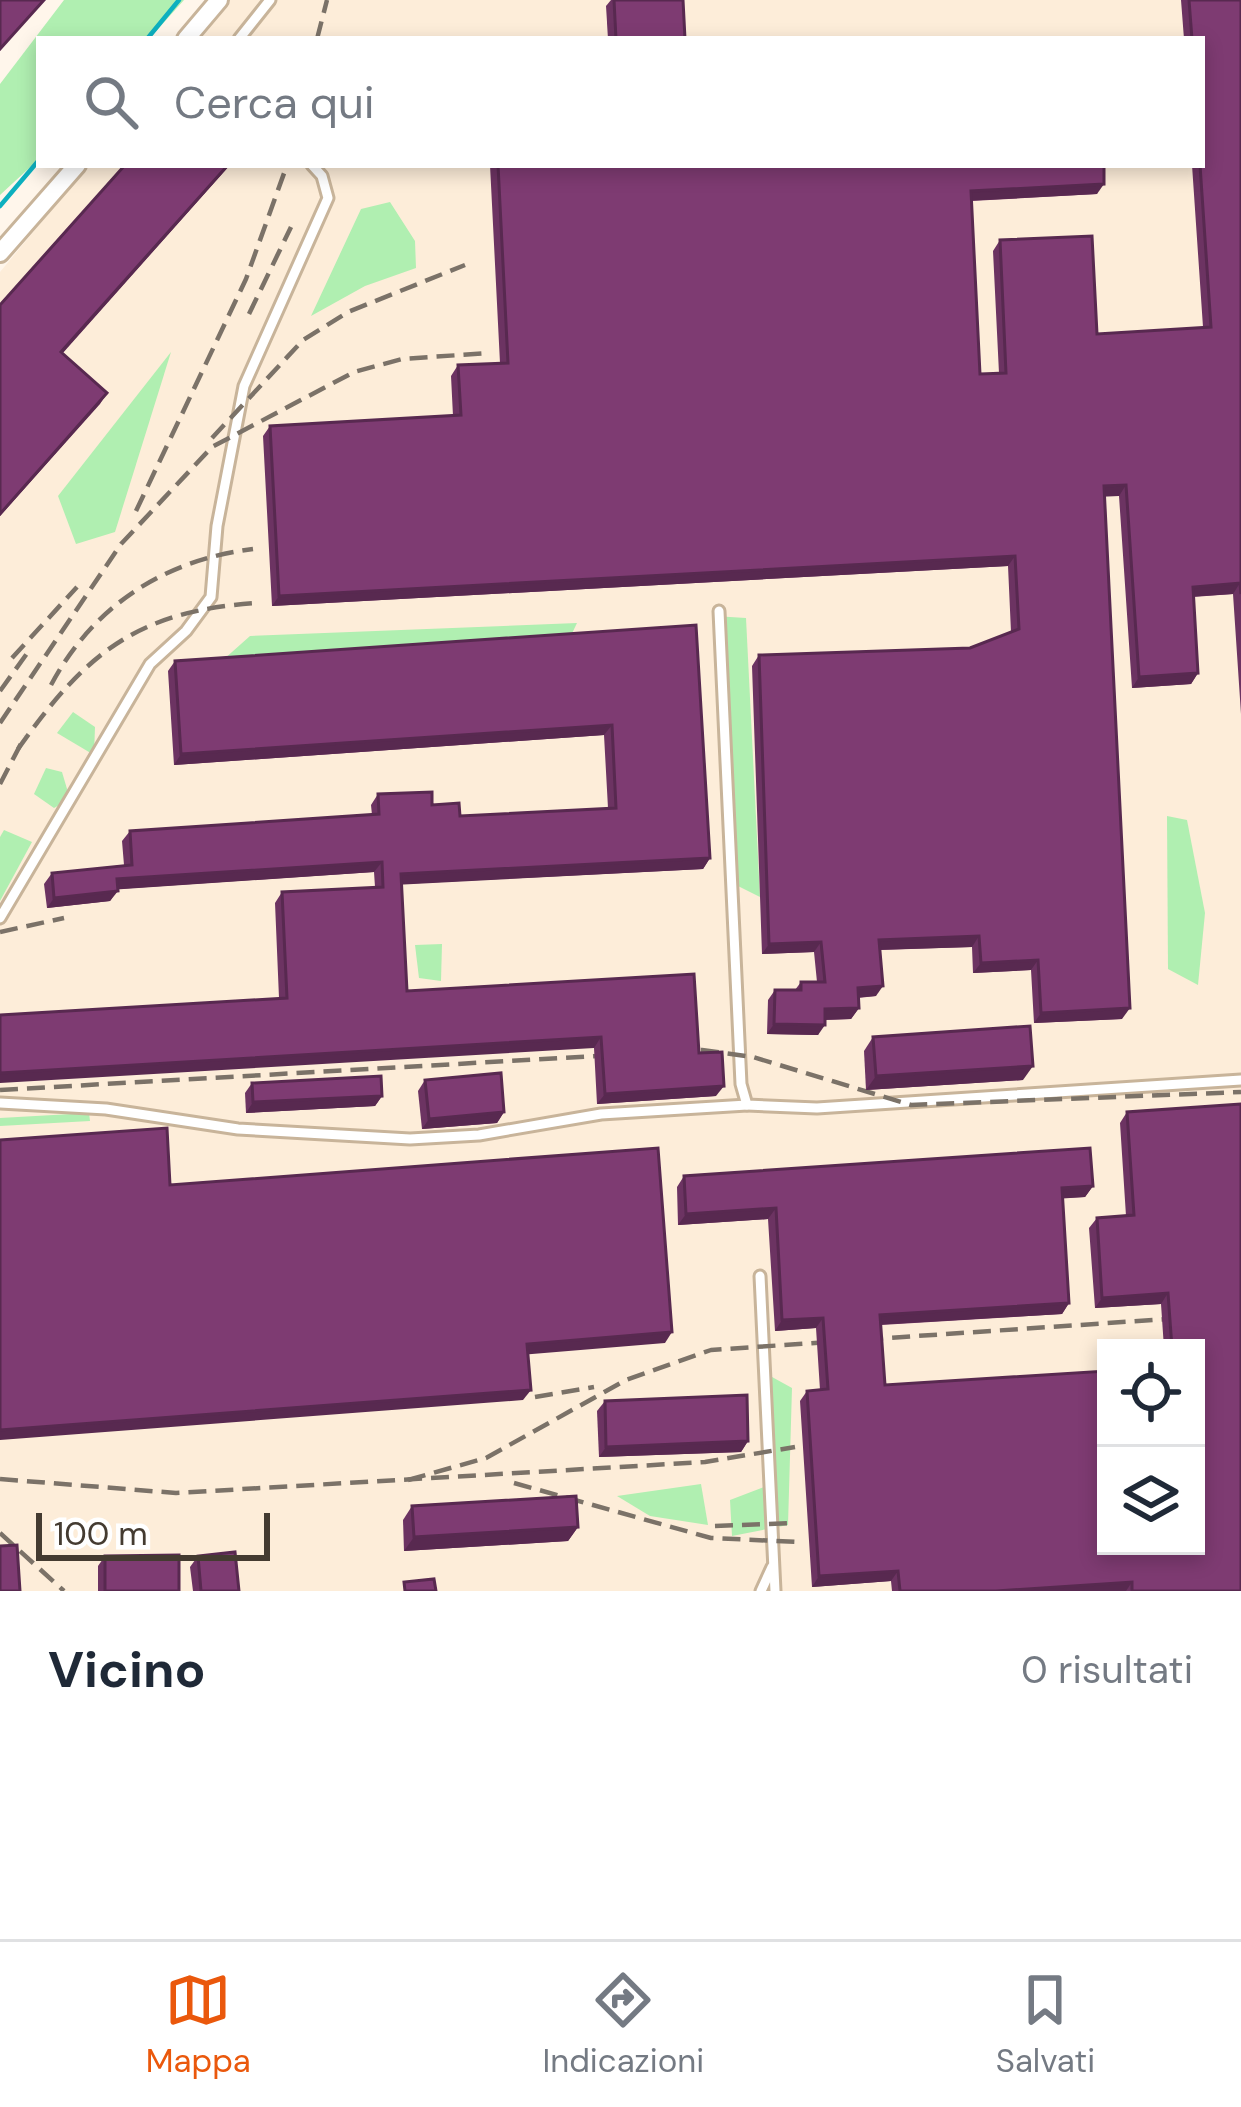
<!DOCTYPE html>
<html lang="it">
<style>
:root{--surface:#fff;--page:#f6f6f7;--text:#1f2937;--muted:#747a83;--line:#e0e1e3;--accent:#ea580c}
body{margin:0;font-family:"DM Sans",sans-serif;background:var(--page);color:var(--text)}
.controls{position:absolute;right:36px;bottom:36px;display:grid;overflow:hidden;border-radius:0px;box-shadow:0 6px 18px #0003}
.controls button{width:108px;height:108px;display:grid;place-items:center;padding:0;border:0;border-bottom:3px solid var(--line);background:var(--surface);color:var(--text);font:60px sans-serif}
.scale{position:absolute;left:36px;bottom:30px;width:234px;box-sizing:border-box;padding-left:12px;border:6px solid #443b31;border-top:0;font-size:33px;line-height:42px;white-space:nowrap;color:#443b31;-webkit-text-stroke:9px #fff;paint-order:stroke}
.list{margin:0;padding:0;list-style:none}
h2{display:flex;justify-content:space-between;align-items:center;height:156px;margin:0;padding:0 48px;font-size:51px}
h2 small{font-size:39px;font-weight:400;color:var(--muted)}
.icon{flex:none;width:66px;height:66px;fill:none;stroke:currentColor;stroke-width:2;stroke-linecap:round;stroke-linejoin:round}
.map{position:relative;flex:none;width:1241px;height:1591px;overflow:hidden}
.search{position:absolute;background:var(--surface);box-shadow:0 6px 18px #0003;left:36px;right:36px;top:36px;height:132px;display:flex;align-items:center;gap:30px;box-sizing:border-box;padding:0 42px;border-radius:0px;color:var(--muted);font-size:45px}
.sheet{height:348px;background:var(--surface)}
nav{display:flex;justify-content:space-around;align-items:center;box-sizing:border-box;height:168px;border-top:3px solid var(--line);background:var(--surface);font-size:33px;color:var(--muted)}
nav a{display:grid;justify-items:center;gap:6px}
nav .on{color:var(--accent)}
.map>svg:first-child{display:block}
</style>
<div class="map">
<svg width="1241" height="1591" viewBox="0 0 1241 1591">
<rect width="100%" height="100%" fill="#fff6eb"/>
<path fill="#fdedd9" fill-rule="evenodd" d="M 230,0 L 1241,0 L 1241,1591 L 0,1591 L 0,272 L 89,165 L 1202,165 L 1202,39 L 196,39 ZM 1106,1348 L 1196,1348 L 1196,1546 L 1106,1546 Z"/>
<g fill="#b0efb1">
<path d="M 64,0 L 184,0 L 149,39 L 39,39 L 39,159 L 0,195 L 0,84 Z"/>
<path d="M 390,202 L 415,241 L 416,268 L 365,286 L 311,316 L 361,209 Z"/>
<path d="M 171,352 L 115,532 L 76,544 L 58,496 Z"/>
<path d="M 714,616 L 746,618 L 760,897 L 734,884 Z"/>
<path d="M 577,623 L 567,644 L 214,668 L 250,636 Z"/>
<path d="M 73,712 L 95,727 L 94,755 L 57,733 Z"/>
<path d="M 46,768 L 62,772 L 70,799 L 54,808 L 34,794 Z"/>
<path d="M 1167,816 L 1187,820 L 1205,913 L 1198,985 L 1168,969 Z"/>
<path d="M 4,830 L 32,842 L 0,901 L 0,837 Z"/>
<path d="M 442,944 L 441,981 L 419,978 L 415,945 Z"/>
<path d="M 89,1113 L 90,1121 L 0,1126 L 0,1118 Z"/>
<path d="M 763,1372 L 792,1388 L 788,1525 L 732,1536 L 730,1500 L 764,1487 Z"/>
<path d="M 701,1484 L 708,1525 L 650,1516 L 617,1496 Z"/>
</g>
<g fill="none" stroke-linecap="round" stroke-linejoin="round">
<g stroke="#0db0bf" stroke-width="4.5">
<path d="M 147,39 L 179,0"/>
<path d="M 0,206 L 39,160"/>
</g>
<g stroke="#c8b49a" stroke-width="15">
<g id="service">
<path d="M 239,39 L 270,0"/>
<path d="M 719,611 L 741,1084 L 747,1105 L 817,1108 L 1241,1080"/>
<path d="M 0,918 L 150,664 L 186,631 L 211,597 L 217,526 L 244,386 L 328,198 L 322,176 L 312,165"/>
<path d="M 0,1103 L 106,1109 L 238,1129 L 410,1139 L 479,1135 L 601,1114 L 747,1105"/>
<path d="M 760,1276 L 775,1591"/>
<path d="M 761,1591 L 772,1567"/>
</g>
</g>
<g stroke="#c8b49a" stroke-width="22">
<g id="minor">
<path d="M 186,39 L 219,0"/>
<path d="M 0,253 L 77,165"/>
</g>
</g>
<use href="#service" stroke="#fff" stroke-width="9"/>
<use href="#minor" stroke="#fff" stroke-width="16"/>
<g stroke="#7b7268" stroke-width="4.5" stroke-dasharray="18 9" stroke-linecap="butt">
<path d="M 317,39 L 327,0"/>
<path d="M 249,314 L 291,227"/>
<path d="M 212,438 L 303,340 L 348,312 L 465,265"/>
<path d="M 136,511 L 246,279 L 287,165"/>
<path d="M 12,658 L 77,587"/>
<path d="M 51,685 C 93,606 164,560 253,549"/>
<path d="M 0,691 L 28,652"/>
<path d="M 0,723 L 121,544 L 212,447 L 354,372 L 402,359 L 489,353"/>
<path d="M 18,749 C 85,654 136,611 256,603"/>
<path d="M 0,784 L 25,736"/>
<path d="M 0,932 L 64,918"/>
<path d="M 0,1090 L 702,1050 L 753,1057 L 911,1105 L 1241,1092"/>
<path d="M 535,1397 L 594,1387"/>
<path d="M 0,1479 L 176,1493 L 705,1462 L 795,1447"/>
<path d="M 408,1480 L 486,1458 L 626,1380 L 711,1350 L 1241,1314"/>
<path d="M 514,1483 L 711,1538 L 798,1542"/>
<path d="M 715,1526 L 793,1523"/>
<path d="M 0,1533 L 64,1591"/>
</g>
</g>
<g fill="#6c3362">
<path d="M 611,0 L 683,0 L 685,39 L 608,39 L 606,6 Z"/>
<path d="M 1181,0 L 1241,0 L 1241,714 L 1233,594 L 1193,597 L 1198,673 L 1191,684 L 1132,688 L 1119,496 L 1105,496 L 1122,1019 L 1034,1023 L 1031,970 L 973,973 L 972,947 L 880,950 L 876,996 L 858,998 L 859,1008 L 851,1019 L 825,1020 L 818,1035 L 767,1034 L 768,1000 L 775,990 L 795,990 L 801,982 L 817,982 L 814,952 L 762,954 L 752,666 L 759,655 L 970,648 L 1011,632 L 1008,566 L 272,606 L 263,436 L 270,426 L 453,416 L 451,376 L 458,365 L 500,363 L 490,165 L 1104,165 L 1097,194 L 971,201 L 980,374 L 999,373 L 993,251 L 1000,240 L 1097,334 L 1203,327 L 1192,165 L 1202,165 L 1202,39 L 1184,39 Z"/>
<path d="M 696,625 L 710,858 L 703,869 L 402,884 L 407,991 L 699,1053 L 716,1096 L 597,1104 L 594,1048 L 279,998 L 275,903 L 282,892 L 375,887 L 374,872 L 118,889 L 110,901 L 47,908 L 44,884 L 52,873 L 124,865 L 122,841 L 130,831 L 372,815 L 371,805 L 378,794 L 432,805 L 460,816 L 608,808 L 604,735 L 174,765 L 168,671 L 175,661 Z"/>
<path d="M 873,1037 L 1023,1080 L 866,1090 L 864,1051 Z"/>
<path d="M 425,1080 L 504,1112 L 497,1123 L 422,1129 L 418,1091 Z"/>
<path d="M 252,1083 L 382,1096 L 375,1106 L 246,1113 L 245,1093 Z"/>
<path d="M 1241,1104 L 1241,1591 L 892,1591 L 891,1581 L 812,1587 L 800,1401 L 807,1391 L 820,1390 L 816,1328 L 775,1331 L 768,1219 L 678,1225 L 677,1187 L 684,1176 L 1090,1148 L 1093,1186 L 1085,1197 L 1063,1198 L 1069,1303 L 1062,1314 L 881,1325 L 885,1385 L 1106,1371 L 1106,1546 L 1196,1546 L 1196,1348 L 1164,1348 L 1161,1304 L 1095,1308 L 1089,1228 L 1097,1218 L 1126,1216 L 1120,1123 L 1127,1112 Z"/>
<path d="M 605,1401 L 748,1441 L 741,1452 L 599,1457 L 597,1411 Z"/>
<path d="M 412,1506 L 578,1527 L 568,1541 L 404,1551 L 403,1520 Z"/>
<path d="M 105,1556 L 179,1591 L 98,1591 L 98,1566 Z"/>
<path d="M 198,1556 L 239,1591 L 193,1591 L 190,1567 Z"/>
</g>
<g fill="#582950">
<path d="M 228,165 L 230,165 L 54,363 L 61,352 Z"/>
<path d="M 1104,184 L 1097,194 L 963,201 L 971,191 Z"/>
<path d="M 107,393 L 100,404 L 0,516 L 0,514 Z"/>
<path d="M 1126,485 L 1119,496 L 1097,497 L 1104,486 Z"/>
<path d="M 1015,556 L 1008,566 L 272,606 L 279,596 Z"/>
<path d="M 1240,583 L 1233,594 L 1186,597 L 1193,587 Z"/>
<path d="M 1198,673 L 1191,684 L 1132,688 L 1139,677 Z"/>
<path d="M 612,725 L 604,735 L 174,765 L 181,754 Z"/>
<path d="M 710,858 L 703,869 L 394,885 L 401,874 Z"/>
<path d="M 382,862 L 374,872 L 109,890 L 117,879 Z"/>
<path d="M 118,891 L 110,901 L 47,908 L 54,898 Z"/>
<path d="M 979,936 L 972,947 L 872,950 L 879,940 Z"/>
<path d="M 821,942 L 814,952 L 762,954 L 769,944 Z"/>
<path d="M 1038,960 L 1031,970 L 973,973 L 981,963 Z"/>
<path d="M 883,986 L 876,996 L 851,998 L 858,988 Z"/>
<path d="M 859,1008 L 851,1019 L 818,1020 L 825,1009 Z"/>
<path d="M 1130,1008 L 1122,1019 L 1034,1023 L 1041,1013 Z"/>
<path d="M 774,1024 L 825,1025 L 818,1035 L 767,1034 Z"/>
<path d="M 601,1037 L 594,1048 L 0,1083 L 0,1073 Z"/>
<path d="M 1033,1066 L 1023,1080 L 866,1090 L 876,1076 Z"/>
<path d="M 724,1086 L 716,1096 L 597,1104 L 605,1094 Z"/>
<path d="M 382,1096 L 375,1106 L 246,1113 L 253,1102 Z"/>
<path d="M 504,1112 L 497,1123 L 422,1129 L 429,1119 Z"/>
<path d="M 1093,1186 L 1085,1197 L 1055,1199 L 1062,1188 Z"/>
<path d="M 776,1208 L 768,1219 L 678,1225 L 686,1214 Z"/>
<path d="M 1168,1293 L 1161,1304 L 1095,1308 L 1102,1298 Z"/>
<path d="M 1069,1303 L 1062,1314 L 873,1325 L 880,1315 Z"/>
<path d="M 823,1318 L 816,1328 L 775,1331 L 782,1320 Z"/>
<path d="M 672,1332 L 665,1343 L 520,1355 L 527,1344 Z"/>
<path d="M 531,1390 L 523,1400 L 0,1440 L 0,1430 Z"/>
<path d="M 748,1441 L 741,1452 L 599,1457 L 606,1447 Z"/>
<path d="M 578,1527 L 568,1541 L 404,1551 L 414,1537 Z"/>
<path d="M 898,1571 L 891,1581 L 812,1587 L 819,1576 Z"/>
<path d="M 1132,1582 L 1126,1591 L 996,1591 Z"/>
</g>
<g fill="#7e3b72" stroke="#582950" stroke-width="3">
<path d="M 0,0 L 44,0 L 0,49 Z"/>
<path d="M 614,0 L 683,0 L 685,39 L 616,39 Z"/>
<path d="M 1189,0 L 1241,0 L 1241,594 L 1240,583 L 1193,587 L 1198,673 L 1139,677 L 1126,485 L 1104,486 L 1130,1008 L 1041,1013 L 1038,960 L 981,963 L 979,936 L 879,940 L 883,986 L 858,988 L 859,1008 L 825,1009 L 825,1025 L 774,1024 L 775,990 L 801,990 L 801,982 L 825,982 L 821,942 L 769,944 L 759,655 L 970,648 L 1019,629 L 1015,556 L 279,596 L 270,426 L 461,415 L 458,365 L 508,363 L 498,165 L 1104,165 L 1104,184 L 971,191 L 980,374 L 1006,373 L 1000,240 L 1092,236 L 1097,334 L 1211,327 L 1200,165 L 1202,165 L 1202,39 L 1192,39 Z"/>
<path d="M 125,165 L 228,165 L 61,352 L 107,393 L 0,514 L 0,305 Z"/>
<path d="M 696,625 L 710,858 L 401,874 L 407,991 L 694,974 L 699,1053 L 722,1052 L 724,1086 L 605,1094 L 601,1037 L 0,1073 L 0,1015 L 287,998 L 282,892 L 383,887 L 382,862 L 117,879 L 118,891 L 54,898 L 52,873 L 132,865 L 130,831 L 379,814 L 378,794 L 432,792 L 432,805 L 459,803 L 460,816 L 616,808 L 612,725 L 181,754 L 175,661 Z"/>
<path d="M 1030,1026 L 1033,1066 L 876,1076 L 873,1037 Z"/>
<path d="M 501,1073 L 504,1112 L 429,1119 L 425,1080 Z"/>
<path d="M 381,1076 L 382,1096 L 253,1102 L 252,1083 Z"/>
<path d="M 1241,1104 L 1241,1591 L 1132,1591 L 1132,1582 L 996,1591 L 900,1591 L 898,1571 L 819,1576 L 807,1391 L 828,1389 L 823,1318 L 782,1320 L 776,1208 L 686,1214 L 684,1176 L 1090,1148 L 1093,1186 L 1062,1188 L 1069,1303 L 880,1315 L 885,1385 L 1106,1371 L 1106,1546 L 1196,1546 L 1196,1348 L 1172,1348 L 1168,1293 L 1102,1298 L 1097,1218 L 1134,1215 L 1127,1112 Z"/>
<path d="M 167,1128 L 170,1185 L 658,1148 L 672,1332 L 527,1344 L 531,1390 L 0,1430 L 0,1140 Z"/>
<path d="M 747,1395 L 748,1441 L 606,1447 L 605,1401 Z"/>
<path d="M 576,1496 L 578,1527 L 414,1537 L 412,1506 Z"/>
<path d="M 17,1545 L 20,1591 L 0,1591 L 0,1546 Z"/>
<path d="M 235,1552 L 239,1591 L 201,1591 L 198,1556 Z"/>
<path d="M 179,1555 L 179,1591 L 105,1591 L 105,1556 Z"/>
<path d="M 434,1579 L 436,1591 L 405,1591 L 404,1582 Z"/>
</g>
</svg>
<div class="controls">
<button><svg class="icon" aria-label="locate" viewBox="0 0 24 24"><circle cx="12" cy="12" r="6"/><path d="M12 2v4M12 18v4M2 12h4M18 12h4"/></svg></button>
<button><svg class="icon" aria-label="layers" viewBox="0 0 24 24"><path d="M12 4l9 5-9 5-9-5zM3 14l9 5 9-5"/></svg></button>
</div>
<div class="scale">100 m</div>
<div class="search"><svg class="icon" aria-label="search" viewBox="0 0 24 24"><circle cx="10" cy="10" r="6"/><path d="M15 15l6 6"/></svg>Cerca qui</div>
</div>
<section class="sheet">
<h2>Vicino<small>0 risultati</small></h2>
<ul class="list">
</ul>
</section>
<nav>
<a class="on"><svg class="icon" aria-label="map" viewBox="0 0 24 24"><path d="M3 6l6-2 6 2 6-2v14l-6 2-6-2-6 2zM9 4v14M15 6v14"/></svg>Mappa</a>
<a><svg class="icon" aria-label="directions" viewBox="0 0 24 24"><path d="M12 3l9 9-9 9-9-9zM9 14v-3h6M13 9l2 2-2 2"/></svg>Indicazioni</a>
<a><svg class="icon" aria-label="saved" viewBox="0 0 24 24"><path d="M7 4h10v16l-5-4-5 4z"/></svg>Salvati</a>
</nav>
